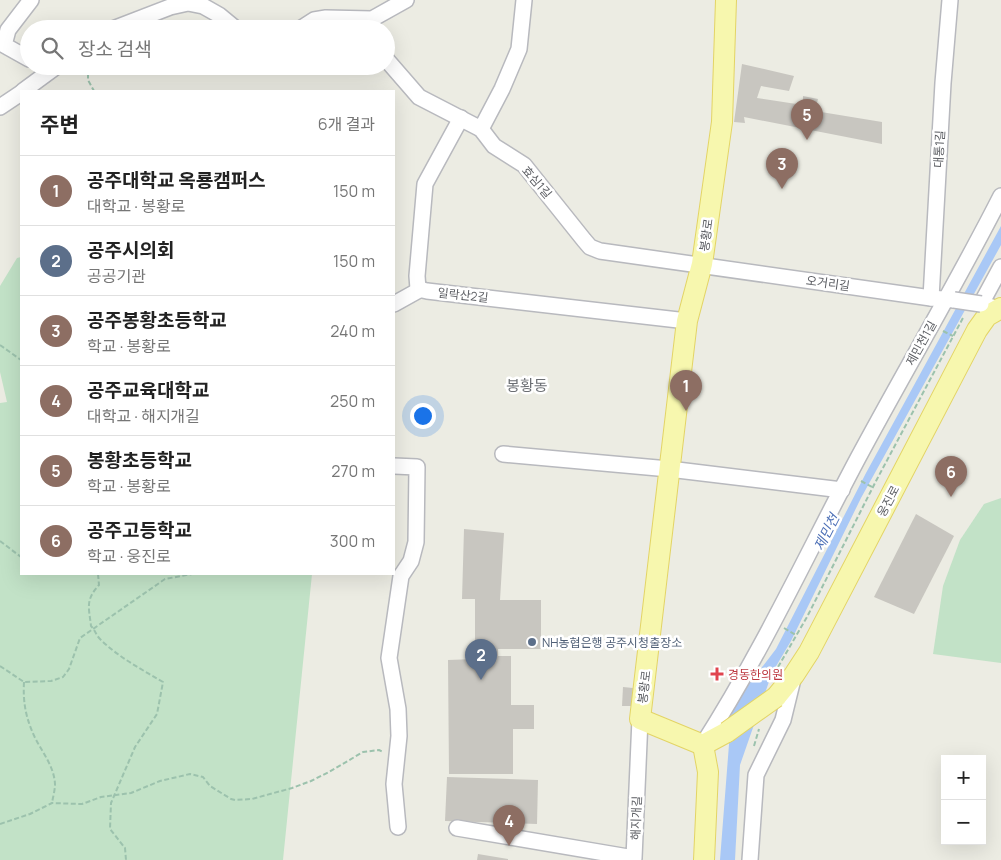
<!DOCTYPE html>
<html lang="ko">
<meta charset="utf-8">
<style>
:root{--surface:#fff;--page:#f6f6f6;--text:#222;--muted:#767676;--line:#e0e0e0;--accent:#ea580c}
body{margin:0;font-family:Manrope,"Noto Sans KR",sans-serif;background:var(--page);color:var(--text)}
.controls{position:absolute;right:15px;bottom:15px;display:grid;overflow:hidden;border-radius:0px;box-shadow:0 5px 20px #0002}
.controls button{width:45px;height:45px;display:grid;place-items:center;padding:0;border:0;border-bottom:1px solid var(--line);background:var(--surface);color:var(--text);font:25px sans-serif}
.you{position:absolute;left:422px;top:415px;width:18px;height:18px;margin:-12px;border:4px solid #fff;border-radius:50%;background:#1a73e8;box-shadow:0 0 0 8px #1a73e833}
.badge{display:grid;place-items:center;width:32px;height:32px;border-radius:50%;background:var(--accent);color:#fff;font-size:16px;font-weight:700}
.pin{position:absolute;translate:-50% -41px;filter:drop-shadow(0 1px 2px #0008)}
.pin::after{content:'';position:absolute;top:26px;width:18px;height:15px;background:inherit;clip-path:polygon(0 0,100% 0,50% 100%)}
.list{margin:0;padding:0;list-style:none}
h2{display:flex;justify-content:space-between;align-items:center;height:65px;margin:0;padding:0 20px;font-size:21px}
h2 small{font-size:16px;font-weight:400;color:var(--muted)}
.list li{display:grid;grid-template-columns:32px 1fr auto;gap:15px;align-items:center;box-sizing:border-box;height:70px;padding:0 20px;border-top:1px solid var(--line)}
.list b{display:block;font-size:19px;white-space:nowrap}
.list p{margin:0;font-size:16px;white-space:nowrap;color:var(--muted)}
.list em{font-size:16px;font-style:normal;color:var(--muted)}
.icon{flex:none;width:28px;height:28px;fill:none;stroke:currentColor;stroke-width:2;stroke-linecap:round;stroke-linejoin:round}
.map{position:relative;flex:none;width:1001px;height:860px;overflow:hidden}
.search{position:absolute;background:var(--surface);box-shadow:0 5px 20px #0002;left:20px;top:20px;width:375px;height:55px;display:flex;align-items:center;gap:12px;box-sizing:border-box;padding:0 18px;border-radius:28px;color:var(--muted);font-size:19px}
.panel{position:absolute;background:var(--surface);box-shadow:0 5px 20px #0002;left:20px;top:90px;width:375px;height:485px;border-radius:0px}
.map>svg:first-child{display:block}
</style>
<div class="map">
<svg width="1001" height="860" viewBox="0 0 1001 860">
<rect width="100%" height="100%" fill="#ecece3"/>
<g fill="#c2e2c7">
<path d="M 21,257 L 21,574 L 312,574 L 283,860 L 0,860 L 0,403 L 7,402 L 0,372 L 0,286 L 17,258 Z"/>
<path d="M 1001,498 L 1001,663 L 933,654 L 943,586 L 960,540 L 984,504 Z"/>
</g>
<path fill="#a9c8f6" d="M 1001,226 L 1001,245 L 861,498 L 791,641 L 772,673 L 740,765 L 735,860 L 720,860 L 732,706 L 776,649 L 866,473 Z"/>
<g fill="#c8c6c0">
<path d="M 742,64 L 794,76 L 789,91 L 761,86 L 757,98 L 803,105 L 803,96 L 818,99 L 815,111 L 882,122 L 882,144 L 744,117 L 745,123 L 734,122 Z"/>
<path d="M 916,514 L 954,536 L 914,614 L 874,597 Z"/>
<path d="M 464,529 L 504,533 L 500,600 L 541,600 L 541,649 L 498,649 L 498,656 L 511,656 L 511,705 L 534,705 L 534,729 L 513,729 L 513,774 L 449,774 L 448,660 L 475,659 L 475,599 L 462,599 Z"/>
<path d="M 623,687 L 633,688 L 632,706 L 622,706 Z"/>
<path d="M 447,777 L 538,780 L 537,824 L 445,821 Z"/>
<path d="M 478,854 L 508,859 L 508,860 L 477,860 Z"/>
</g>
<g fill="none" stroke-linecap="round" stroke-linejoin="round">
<g stroke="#b8b9be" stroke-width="18">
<g id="minor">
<path d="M 113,29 L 170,7 L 188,3 L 203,6 L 219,15 L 236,29"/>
<path d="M 300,29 L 314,20 L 326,18 L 372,19 L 406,0"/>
<path d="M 29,59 L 4,45 L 8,30 L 31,0"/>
<path d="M 386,59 L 419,97 L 481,129 L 494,146 L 524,165 L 584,240 L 590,247 L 600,251 L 931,298 L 954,300"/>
<path d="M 23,91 L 57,66"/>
<path d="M 0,107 L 21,93"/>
<path d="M 461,118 L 425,184 L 417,276 L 418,289 L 427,291 L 687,321"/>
<path d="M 481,129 L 502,89 L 519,49 L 524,0"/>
<path d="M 931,298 L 943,83 L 950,0"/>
<path d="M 394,304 L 421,289"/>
<path d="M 992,307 L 981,304 L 1001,267"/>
<path d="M 503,454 L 669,469 L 842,490"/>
<path d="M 394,466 L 417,467 L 416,542 L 411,561 L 401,576 L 389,658 L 398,709 L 399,736 L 394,784 L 398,827"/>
<path d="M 703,744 C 762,652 807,554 858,458 C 905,370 956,285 1001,196"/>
<path d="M 457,828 L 634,858 L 640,719"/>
<path d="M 750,860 L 756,775 L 783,720 L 793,679"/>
</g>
</g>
<g stroke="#e3d465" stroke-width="22">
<g id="major">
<path d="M 776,697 L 794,675 L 809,652 L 977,330 L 987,316 L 1001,308"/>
<path d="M 703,745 L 640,719 L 687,321 L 702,264 L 722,122 L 726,0"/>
<path d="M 704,860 L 708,772 L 703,745 L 727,732"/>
</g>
</g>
<g stroke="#9cc2ad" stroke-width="2" stroke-dasharray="5 2.5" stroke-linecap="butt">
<path d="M 88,66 L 88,80 L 94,91"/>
<path d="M 943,331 L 953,336"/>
<path d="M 0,345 L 21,360"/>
<path d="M 861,481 L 872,487"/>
<path d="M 0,541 L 21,557"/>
<path d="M 98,574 L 99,585 C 85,600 89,608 91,626 C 95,630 96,635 100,639 C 118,657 141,669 163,682 L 157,714 L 135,747 L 111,803 L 110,829 L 125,848 L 126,860"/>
<path d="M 784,628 L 796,635"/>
<path d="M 0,666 L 24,682 L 51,681 L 63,677 L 69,669 L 80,638 L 165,579 L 192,574"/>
<path d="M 778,667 L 807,617 L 876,481 L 964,316"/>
<path d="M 24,682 C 23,700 25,714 32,731 C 39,749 54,764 55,784 C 55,790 53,797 52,803"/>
<path d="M 754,746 L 759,729"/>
<path d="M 0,824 L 30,814 L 52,803 L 82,804 L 101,797 L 131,793 L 160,781 L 190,774 L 203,777 L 210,786 L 231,799 L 235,800 L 252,799 L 292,788 L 311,781 L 329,772 L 363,752 L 379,750 L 383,752"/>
</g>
<use href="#minor" stroke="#fff" stroke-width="15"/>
<use href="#major" stroke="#f7f7ae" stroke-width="20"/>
<g stroke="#b8b9be" stroke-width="18" stroke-linecap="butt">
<path id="minor-bridge" d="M 954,300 L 981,304"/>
</g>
<g stroke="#e3d465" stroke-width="22" stroke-linecap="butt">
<path id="major-bridge" d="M 727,732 L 776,697"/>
</g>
<use href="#minor-bridge" stroke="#fff" stroke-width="15"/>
<use href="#major-bridge" stroke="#f7f7ae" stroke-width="20"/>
</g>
<circle fill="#5c6f8a" stroke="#fff" stroke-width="2" cx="532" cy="642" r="5"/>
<path fill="#e0444e" stroke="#fff" stroke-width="2" d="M714.5 666.5h5v5h5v5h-5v5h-5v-5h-5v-5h5z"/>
<g text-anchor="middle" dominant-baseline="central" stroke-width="5" stroke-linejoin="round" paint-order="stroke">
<g font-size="12" fill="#5b5d62" stroke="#fff">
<text transform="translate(939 149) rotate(-87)">대통1길</text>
<text transform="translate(537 182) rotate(49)">효심1길</text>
<text transform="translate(706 235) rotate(-82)">봉황로</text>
<text transform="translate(828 283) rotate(8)">오거리길</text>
<text transform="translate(463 295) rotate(6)">일락산2길</text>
<text transform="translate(921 343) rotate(-61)">제민천1길</text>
<text transform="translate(888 501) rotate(-62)">웅진로</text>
<text transform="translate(644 687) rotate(-83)">봉황로</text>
<text transform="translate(636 818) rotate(-88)">해지개길</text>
</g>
<g font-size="12" fill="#4e5e75" stroke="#fff" text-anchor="start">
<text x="542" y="642">NH농협은행 공주시청출장소</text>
</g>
<g font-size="12" fill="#be3a42" stroke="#fff" text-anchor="start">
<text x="728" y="674">경동한의원</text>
</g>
<g font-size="14" font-style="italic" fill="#4e71b7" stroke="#fff">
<text transform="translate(826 532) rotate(-63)">제민천</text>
</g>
<g font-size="15" fill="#6c6f74" stroke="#fff">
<text x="527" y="385">봉황동</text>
</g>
</g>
</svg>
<div class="controls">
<button>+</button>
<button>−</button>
</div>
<div class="you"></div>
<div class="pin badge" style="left:686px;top:411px;background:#8d6e63">1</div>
<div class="pin badge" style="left:481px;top:680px;background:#5c6f8a">2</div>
<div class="pin badge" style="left:782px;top:189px;background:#8d6e63">3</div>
<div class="pin badge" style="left:509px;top:846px;background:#8d6e63">4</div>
<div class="pin badge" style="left:807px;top:140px;background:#8d6e63">5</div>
<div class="pin badge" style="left:951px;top:497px;background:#8d6e63">6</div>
<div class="search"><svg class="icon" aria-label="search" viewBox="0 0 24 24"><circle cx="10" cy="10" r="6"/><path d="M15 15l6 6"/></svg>장소 검색</div>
<section class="panel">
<h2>주변<small>6개 결과</small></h2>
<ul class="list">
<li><span class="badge" style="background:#8d6e63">1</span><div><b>공주대학교 옥룡캠퍼스</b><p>대학교 · 봉황로</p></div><em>150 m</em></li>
<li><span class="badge" style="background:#5c6f8a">2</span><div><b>공주시의회</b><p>공공기관</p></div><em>150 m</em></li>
<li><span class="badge" style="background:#8d6e63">3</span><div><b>공주봉황초등학교</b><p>학교 · 봉황로</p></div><em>240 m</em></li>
<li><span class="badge" style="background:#8d6e63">4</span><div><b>공주교육대학교</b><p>대학교 · 해지개길</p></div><em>250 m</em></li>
<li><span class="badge" style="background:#8d6e63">5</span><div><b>봉황초등학교</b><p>학교 · 봉황로</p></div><em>270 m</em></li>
<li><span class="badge" style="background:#8d6e63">6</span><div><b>공주고등학교</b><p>학교 · 웅진로</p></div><em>300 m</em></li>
</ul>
</section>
</div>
